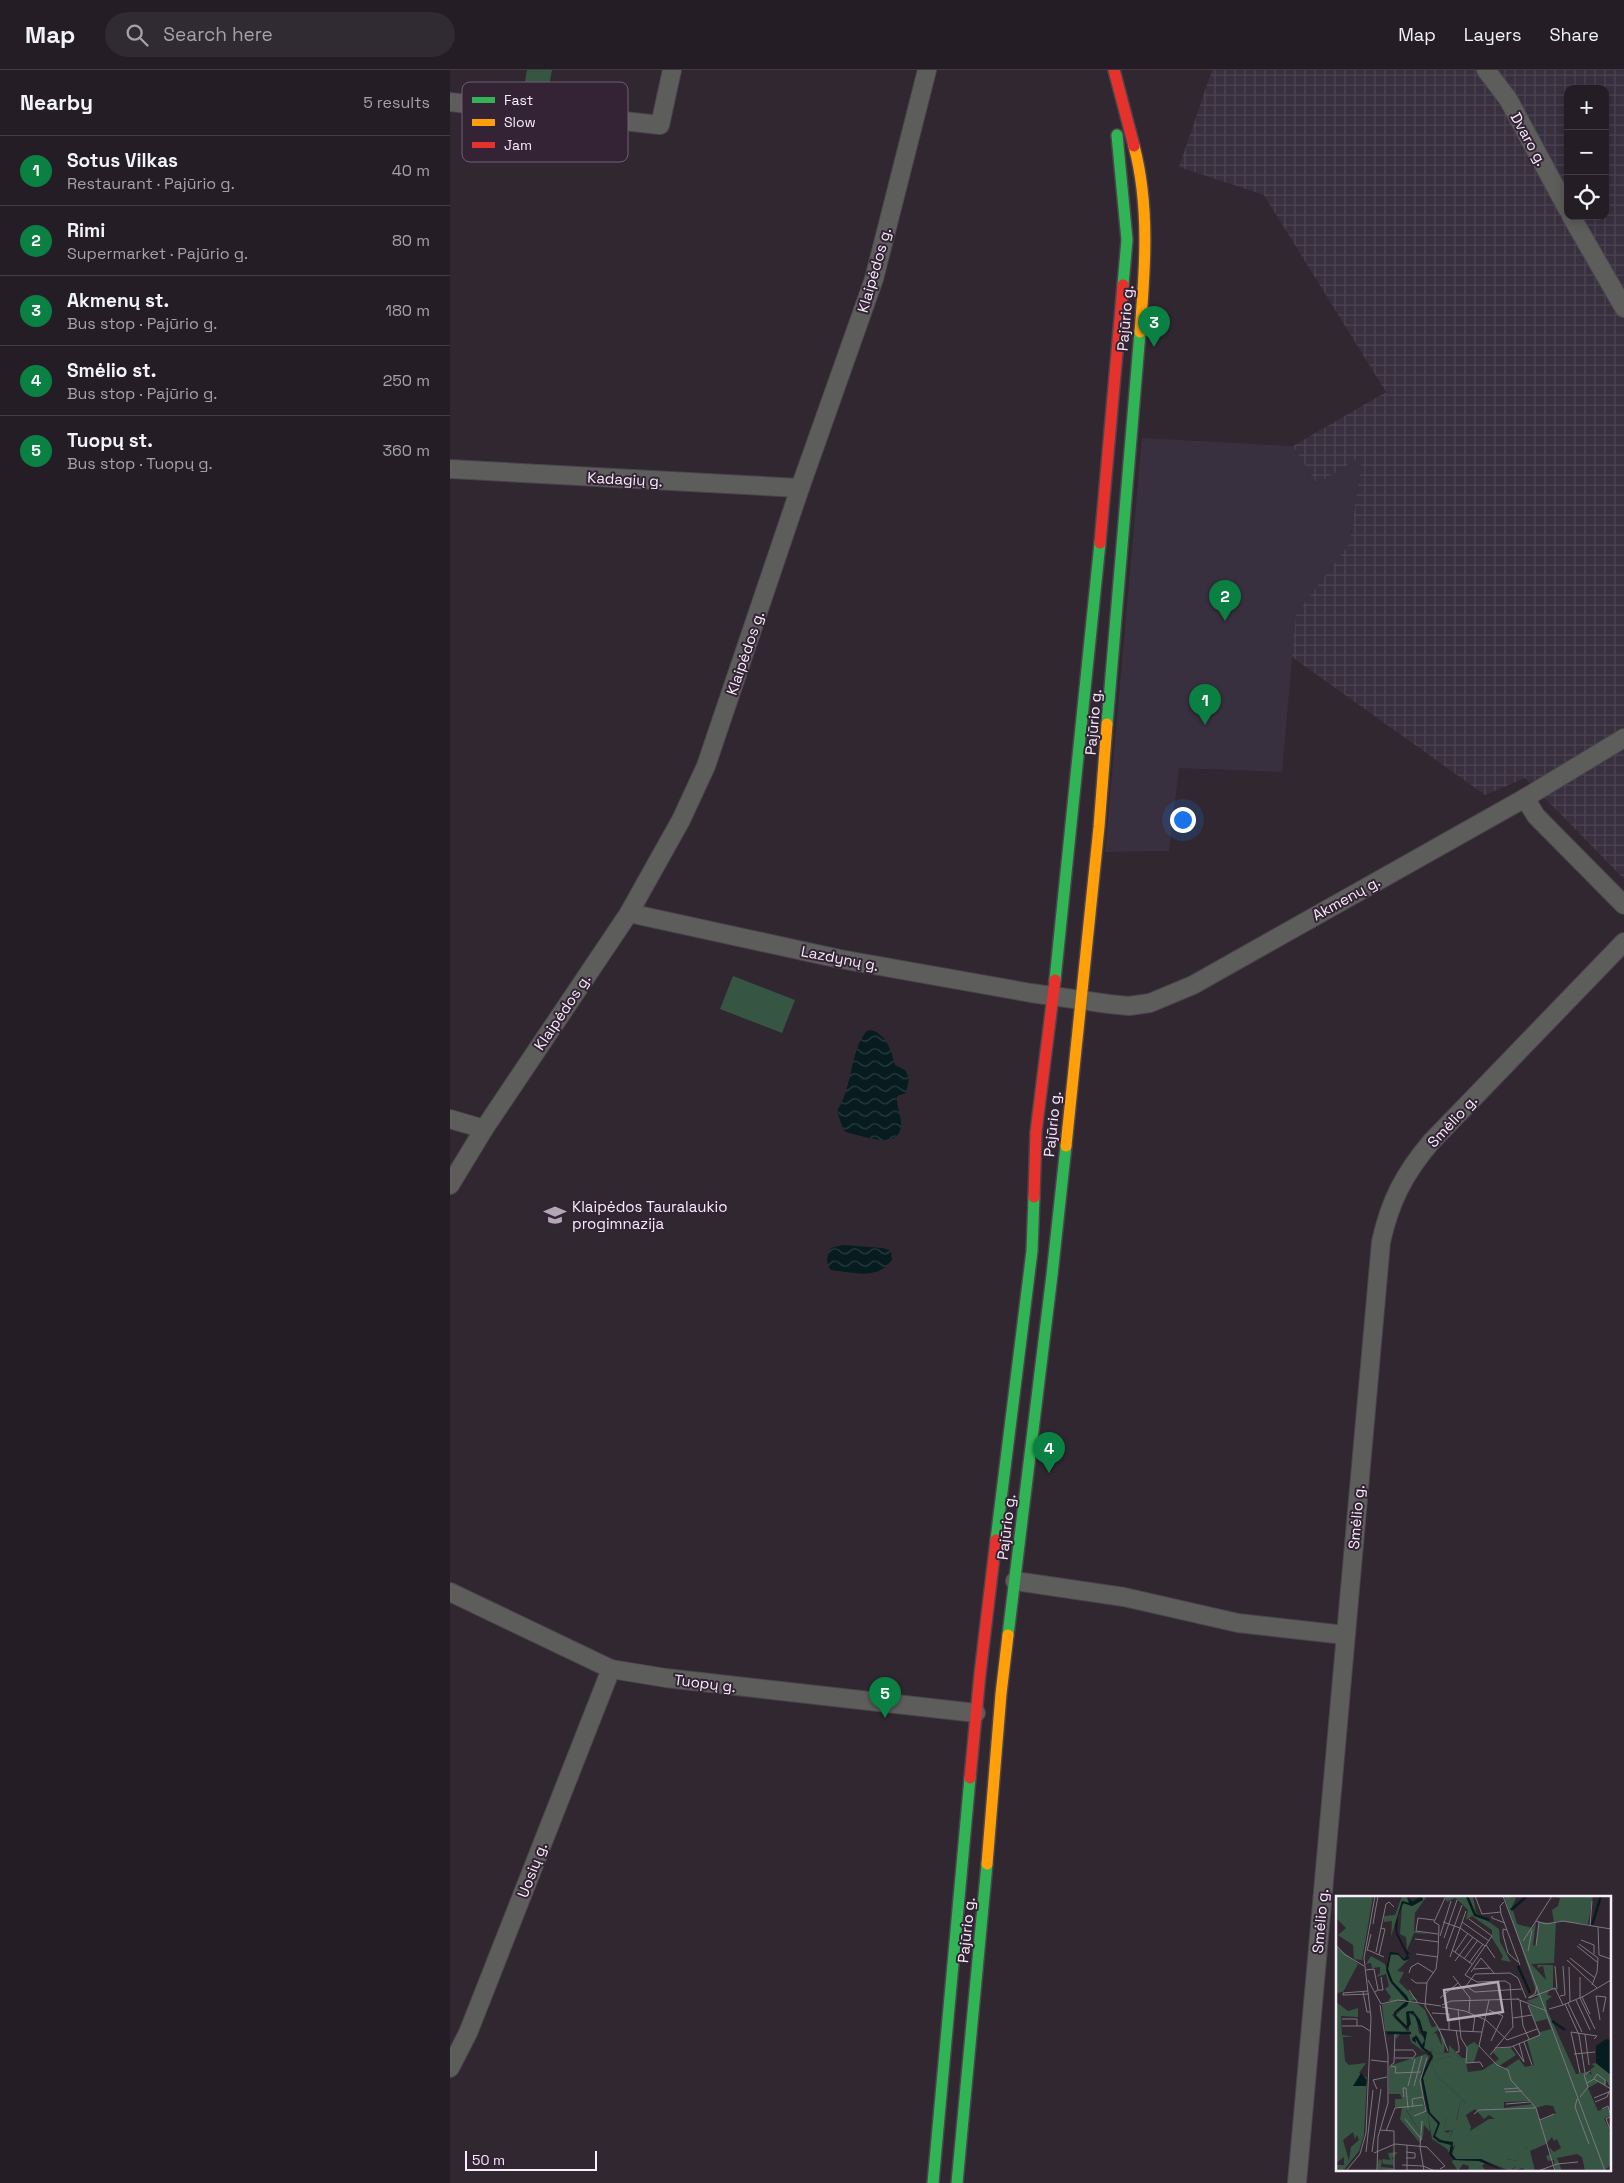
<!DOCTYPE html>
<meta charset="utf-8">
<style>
:root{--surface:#241d25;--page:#302a32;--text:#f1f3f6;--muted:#a3a2a7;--line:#413b42;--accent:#0b8043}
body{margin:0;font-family:"Space Grotesk",sans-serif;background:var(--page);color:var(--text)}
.controls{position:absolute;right:15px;top:15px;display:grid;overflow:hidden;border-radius:10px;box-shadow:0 2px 12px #0003}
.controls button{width:45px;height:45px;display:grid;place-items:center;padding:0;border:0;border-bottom:1px solid var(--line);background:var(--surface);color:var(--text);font:25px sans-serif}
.scale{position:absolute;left:15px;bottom:12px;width:132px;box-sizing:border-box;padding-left:5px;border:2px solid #f8edfa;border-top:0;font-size:14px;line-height:18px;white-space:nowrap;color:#f8edfa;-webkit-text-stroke:4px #332335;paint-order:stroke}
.you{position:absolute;left:732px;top:749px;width:18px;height:18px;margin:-12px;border:4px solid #fff;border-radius:50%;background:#1a73e8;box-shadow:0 0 0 8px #1a73e833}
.badge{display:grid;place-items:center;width:32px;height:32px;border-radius:50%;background:var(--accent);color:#fff;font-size:16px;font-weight:700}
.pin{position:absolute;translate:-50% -41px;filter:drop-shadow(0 1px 2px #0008)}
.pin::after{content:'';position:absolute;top:26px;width:18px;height:15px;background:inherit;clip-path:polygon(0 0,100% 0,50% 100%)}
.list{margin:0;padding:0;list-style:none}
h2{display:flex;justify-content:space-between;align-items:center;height:65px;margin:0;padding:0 20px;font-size:21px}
h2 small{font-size:16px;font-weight:400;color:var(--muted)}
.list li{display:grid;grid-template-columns:32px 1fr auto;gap:15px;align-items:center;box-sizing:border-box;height:70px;padding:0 20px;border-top:1px solid var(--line)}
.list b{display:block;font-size:19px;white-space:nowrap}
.list p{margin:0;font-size:16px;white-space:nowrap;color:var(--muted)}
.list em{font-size:16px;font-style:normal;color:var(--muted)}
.icon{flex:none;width:28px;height:28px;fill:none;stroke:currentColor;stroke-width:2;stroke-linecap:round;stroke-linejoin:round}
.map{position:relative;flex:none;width:1174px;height:2113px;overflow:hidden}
header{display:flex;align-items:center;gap:30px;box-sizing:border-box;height:70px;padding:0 25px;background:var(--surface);border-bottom:1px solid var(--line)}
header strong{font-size:24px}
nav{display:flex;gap:28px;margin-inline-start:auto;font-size:18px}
.search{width:350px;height:45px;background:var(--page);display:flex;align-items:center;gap:12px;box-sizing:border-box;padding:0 18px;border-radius:28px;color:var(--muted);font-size:19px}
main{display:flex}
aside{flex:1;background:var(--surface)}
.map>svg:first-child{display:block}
</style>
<header>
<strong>Map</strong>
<div class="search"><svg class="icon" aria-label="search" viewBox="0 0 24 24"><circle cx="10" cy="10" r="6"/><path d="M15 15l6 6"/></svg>Search here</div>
<nav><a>Map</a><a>Layers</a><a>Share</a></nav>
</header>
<main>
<aside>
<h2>Nearby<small>5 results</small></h2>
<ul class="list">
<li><span class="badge">1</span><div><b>Sotus Vilkas</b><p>Restaurant · Pajūrio g.</p></div><em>40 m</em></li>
<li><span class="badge">2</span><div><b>Rimi</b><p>Supermarket · Pajūrio g.</p></div><em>80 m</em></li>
<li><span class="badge">3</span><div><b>Akmenų st.</b><p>Bus stop · Pajūrio g.</p></div><em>180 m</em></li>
<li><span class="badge">4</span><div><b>Smėlio st.</b><p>Bus stop · Pajūrio g.</p></div><em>250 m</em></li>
<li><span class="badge">5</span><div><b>Tuopų st.</b><p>Bus stop · Tuopų g.</p></div><em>360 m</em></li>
</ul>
</aside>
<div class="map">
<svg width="1174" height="2113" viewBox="0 0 1174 2113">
<defs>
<pattern id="industrial-grid" width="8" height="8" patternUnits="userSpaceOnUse" patternTransform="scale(1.25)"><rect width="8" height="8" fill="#39303f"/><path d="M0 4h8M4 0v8" fill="none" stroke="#4d4452"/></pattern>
<pattern id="water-waves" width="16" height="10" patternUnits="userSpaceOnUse" patternTransform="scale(1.25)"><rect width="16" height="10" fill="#061c1f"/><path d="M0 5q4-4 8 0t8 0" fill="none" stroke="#2b3d40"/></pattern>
</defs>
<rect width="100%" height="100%" fill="#302731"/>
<path fill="#39303f" d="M 692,368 L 843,376 L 867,414 L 912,386 L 900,473 L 846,544 L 832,702 L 729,698 L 719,781 L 655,782 Z"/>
<path fill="url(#industrial-grid)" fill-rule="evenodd" d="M 762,0 L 1174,0 L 1174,809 L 1075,708 L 1035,725 L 842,587 L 846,544 L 900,473 L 912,386 L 867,414 L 843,376 L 936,322 L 814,125 L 729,97 ZM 1118,19 L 1155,19 L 1155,146 L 1118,146 Z"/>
<g fill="#365643">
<path d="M 77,0 L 102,0 L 97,27 L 73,22 Z"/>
<path d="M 283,906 L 345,930 L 332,963 L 270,939 Z"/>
</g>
<g fill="url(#water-waves)">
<path d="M 422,960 C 437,966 441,980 445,995 L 455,1000 L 459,1008 L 456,1023 L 447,1026 C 446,1035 451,1044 451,1053 C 452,1082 413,1066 396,1062 L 393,1059 L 387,1041 C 403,1017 400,979 417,961 Z"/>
<path d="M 393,1175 L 433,1178 L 441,1181 L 442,1190 C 427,1211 403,1202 381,1200 C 375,1194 377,1185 381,1178 Z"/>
</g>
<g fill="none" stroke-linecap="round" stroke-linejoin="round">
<g stroke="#4b444c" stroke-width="20">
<g id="street">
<path d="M 1036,0 L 1058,29 L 1118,140"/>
<path d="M 0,32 L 210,55 L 222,0"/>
<path d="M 1121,146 L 1174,238"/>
<path d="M 0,399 L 350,418"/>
<path d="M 1075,728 L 1086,746 L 1174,835"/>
<path d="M 179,843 L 390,889 L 581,923 L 659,934 L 679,936 L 700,933 L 743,915 L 1075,728 L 1174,668"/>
<path d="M 0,1049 L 34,1059"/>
<path d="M 0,1115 L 34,1059 L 179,843 L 231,750 L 256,696 L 350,418 L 424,209 L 477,0"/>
<path d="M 565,1511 L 674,1527 L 788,1553 L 895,1565"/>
<path d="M 0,1522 L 161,1599 L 216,1608 L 526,1643"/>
<path d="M 0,1998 L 18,1963 L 161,1599"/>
<path d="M 847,2113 L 931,1172 C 940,1131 954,1104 981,1072 L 1174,872"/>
</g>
</g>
<g stroke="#4b444c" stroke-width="14">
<g id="fast">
<path d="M 667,65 L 677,170 L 673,215"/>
<path d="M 657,654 L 690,262"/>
<path d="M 605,910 L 650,473"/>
<path d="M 546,1470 L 582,1181 L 584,1127"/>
<path d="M 558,1565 L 602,1205 L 616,1076"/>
<path d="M 483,2113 L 520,1708"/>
<path d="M 507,2113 L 537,1794"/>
</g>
</g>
<g stroke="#4b444c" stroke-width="14">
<g id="slow">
<path d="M 684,76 C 700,136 695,200 690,262"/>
<path d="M 616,1076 L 649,757 L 657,654"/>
<path d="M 537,1794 L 551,1624 L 558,1565"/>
</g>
</g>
<g stroke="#4b444c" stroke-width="14">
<g id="jam">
<path d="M 664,0 L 684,76"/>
<path d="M 650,473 L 673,215"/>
<path d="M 584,1127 L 586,1062 L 605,910"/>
<path d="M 520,1708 L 530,1604 L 546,1470"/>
</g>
</g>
<use href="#street" stroke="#5d5e5c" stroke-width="18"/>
<use href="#fast" stroke="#30b455" stroke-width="11"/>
<use href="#slow" stroke="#ff9f0a" stroke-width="11"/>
<use href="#jam" stroke="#e5322d" stroke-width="11"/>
</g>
<defs>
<g id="school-bare" transform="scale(1.725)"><path d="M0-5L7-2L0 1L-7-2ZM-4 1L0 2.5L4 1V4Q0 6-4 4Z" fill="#b2a8b4" stroke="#332335" stroke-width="2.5" paint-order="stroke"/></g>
</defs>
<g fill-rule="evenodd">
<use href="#school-bare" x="105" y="1145"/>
</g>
<g text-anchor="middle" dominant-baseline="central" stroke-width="4" stroke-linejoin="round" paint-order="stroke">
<g font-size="15" fill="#f8edfa" stroke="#332335">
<text transform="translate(1079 69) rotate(61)">Dvaro g.</text>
<text transform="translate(424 200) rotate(-74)">Klaipėdos g.</text>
<text transform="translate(675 248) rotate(-85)">Pajūrio g.</text>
<text transform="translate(175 409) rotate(3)">Kadagių g.</text>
<text transform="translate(295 583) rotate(-71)">Klaipėdos g.</text>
<text transform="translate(643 652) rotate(-85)">Pajūrio g.</text>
<text transform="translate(896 828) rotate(-29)">Akmenų g.</text>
<text transform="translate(390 888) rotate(11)">Lazdynų g.</text>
<text transform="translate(112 942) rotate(-56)">Klaipėdos g.</text>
<text transform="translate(1002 1051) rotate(-47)">Smėlio g.</text>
<text transform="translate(602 1054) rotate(-84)">Pajūrio g.</text>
<text transform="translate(906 1447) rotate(-85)">Smėlio g.</text>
<text transform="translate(556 1457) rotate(-83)">Pajūrio g.</text>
<text transform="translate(255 1613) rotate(7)">Tuopų g.</text>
<text transform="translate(82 1800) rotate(-69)">Uosių g.</text>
<text transform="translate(870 1851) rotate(-85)">Smėlio g.</text>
<text transform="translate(516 1860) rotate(-84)">Pajūrio g.</text>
</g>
<g font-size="15" fill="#f8edfa" stroke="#332335" text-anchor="start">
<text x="122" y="1136">Klaipėdos Tauralaukio<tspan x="122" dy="17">progimnazija</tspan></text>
</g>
</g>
<g transform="translate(886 1826)">
<rect width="275" height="275" fill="#302731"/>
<path d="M 168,0 L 180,2 L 176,11 L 181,28 L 196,32 L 200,26 L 197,49 L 200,50 L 203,26 L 218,27 L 216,14 L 222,10 L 224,2 L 217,0 L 257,0 L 252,28 L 220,25 L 218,67 L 195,68 L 210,84 L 207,70 L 202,72 L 201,69 L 217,69 L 217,92 L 221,95 L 214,93 L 211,99 L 216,100 L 210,105 L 211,114 L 240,178 L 252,176 L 256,179 L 254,174 L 259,170 L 255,168 L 260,167 L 275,179 L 275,193 L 270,184 L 269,189 L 263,186 L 252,192 L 262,215 L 272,211 L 274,220 L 268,223 L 275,236 L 275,269 L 267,275 L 249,275 L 246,261 L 241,258 L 221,262 L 226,275 L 219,275 L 218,264 L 212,265 L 210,260 L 215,258 L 213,251 L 218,256 L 225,252 L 221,243 L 218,245 L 216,241 L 210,248 L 194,255 L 199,275 L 189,275 L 187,272 L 176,275 L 191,256 L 190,251 L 181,265 L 171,263 L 174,275 L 145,263 L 120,263 L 116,258 L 119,250 L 113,242 L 117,234 L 108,235 L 110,222 L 121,224 L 124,206 L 130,207 L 102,181 L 94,166 L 114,160 L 128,166 L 118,157 L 113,156 L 113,149 L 126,162 L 130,162 L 131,150 L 138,146 L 143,150 L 138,166 L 130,167 L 132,176 L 147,174 L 163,163 L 157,156 L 159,153 L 174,151 L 180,159 L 163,170 L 168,173 L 183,163 L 189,171 L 198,169 L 191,144 L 204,139 L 192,108 L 210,114 L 190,105 L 202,101 ZM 211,123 L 215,133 L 204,136 L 199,126 ZM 194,205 L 196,208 L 168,212 L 168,206 ZM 210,209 L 217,210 L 220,217 L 204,225 L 200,212 ZM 139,213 L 148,223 L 153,219 L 159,223 L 153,223 L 134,235 L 135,231 L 130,219 ZM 101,130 L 109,144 L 108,157 L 99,158 L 95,151 L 95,138 L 100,137 L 106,150 L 104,136 L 97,131 ZM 91,213 L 102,228 L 97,241 L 115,249 L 113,257 L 117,265 L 111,253 L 96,243 ZM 62,256 L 55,263 L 57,263 L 57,274 L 41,273 L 43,263 L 46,265 L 45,271 L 57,272 L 57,269 L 47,268 L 46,263 L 54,264 L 52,257 Z" fill="#365643" fill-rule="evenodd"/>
<path d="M 0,0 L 37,1 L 26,64 L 18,63 L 17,49 L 2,39 L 10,32 L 0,22 ZM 66,0 L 70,0 L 73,7 L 66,5 L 55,41 L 56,25 L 48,26 L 48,20 L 59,19 ZM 86,0 L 91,0 L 79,17 L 78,35 L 92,38 L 78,37 L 71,54 L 70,41 L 64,38 L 66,10 L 68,7 L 76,10 L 87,4 ZM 108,0 L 137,0 L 140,17 L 163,33 L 164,46 L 175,66 L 165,64 L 167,60 L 156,42 L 156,34 L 136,20 L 130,24 L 132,14 L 125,7 L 119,2 L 111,6 ZM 0,50 L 22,68 L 7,96 L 0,97 ZM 61,58 L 67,64 L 73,63 L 61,75 L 68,76 L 63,86 L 81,104 L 73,105 L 55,83 L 52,73 L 54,59 ZM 35,60 L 49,68 L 55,87 L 71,105 L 52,105 L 55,101 L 49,93 L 53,90 L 50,78 L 40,81 L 44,77 L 44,71 L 36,72 L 35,67 L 30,68 ZM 0,106 L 12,115 L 22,112 L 22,121 L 5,120 L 6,139 L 18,141 L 7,141 L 9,165 L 13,169 L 30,167 L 23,177 L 31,182 L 28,239 L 23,255 L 7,275 L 0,274 L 0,269 L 8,269 L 8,261 L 0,267 ZM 17,236 L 19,243 L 21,239 L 23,244 L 15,251 L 13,265 L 7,244 ZM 73,106 L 82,108 L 89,114 L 95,130 L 102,134 L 95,139 L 95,151 L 99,158 L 117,156 L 128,166 L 127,169 L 114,160 L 94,166 L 102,181 L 130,207 L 124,206 L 120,226 L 110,222 L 108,235 L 112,237 L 117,232 L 113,242 L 118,246 L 118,251 L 99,240 L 104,227 L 94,216 L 87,182 L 92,167 L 97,163 L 96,156 L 88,152 L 90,135 L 87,135 L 77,115 L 71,115 L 73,128 L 70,130 L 60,119 ZM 73,117 L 80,121 L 83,137 L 89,142 L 86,149 L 82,141 L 76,141 L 76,144 L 80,146 L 79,142 L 86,153 L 94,158 L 87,155 L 75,146 L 73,137 L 65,137 L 60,143 L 59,137 L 50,137 L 73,135 ZM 70,213 L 74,213 L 82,222 L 92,220 L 94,236 L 88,229 L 87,241 ZM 189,251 L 192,255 L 185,266 L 174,275 L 170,263 L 181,265 ZM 117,264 L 143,265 L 149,267 L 146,270 L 150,275 L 132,275 L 133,270 L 127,268 L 122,275 L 116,266 Z" fill="#365643" fill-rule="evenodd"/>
<path d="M 58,105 L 69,106 L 56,119 L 72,136 L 49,135 L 46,109 Z" fill="#365643"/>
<path d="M 90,158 L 93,161 L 85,177 L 88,210 L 93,219 L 84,226 L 74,213 L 70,214 L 87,241 L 84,247 L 64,223 L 66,212 L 59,211 L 59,203 L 66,203 L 64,198 L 53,198 L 53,170 Z" fill="#365643"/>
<path d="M 72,0 L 76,6 L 85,0 L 87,4 L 76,10 L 67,7 L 62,20 L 61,36 L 70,54 L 76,59 L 72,57 L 73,63 L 68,65 L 63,59 L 55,58 L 52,73 L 57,86 L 71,100 L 73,105 L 71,110 L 60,116 L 60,120 L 71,130 L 70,116 L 77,115 L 84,124 L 87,135 L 91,136 L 88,152 L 97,160 L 87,182 L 94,217 L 104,227 L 99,240 L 103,244 L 117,246 L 116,258 L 120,263 L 145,263 L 168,275 L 143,265 L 118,264 L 113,258 L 115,249 L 103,246 L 97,241 L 102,228 L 92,217 L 85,182 L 95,160 L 86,153 L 79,142 L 80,147 L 76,144 L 80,139 L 86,149 L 89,145 L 78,118 L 73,117 L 75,128 L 71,133 L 59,122 L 58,116 L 71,105 L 54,85 L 50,74 L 54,56 L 62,57 L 68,63 L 71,60 L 60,38 L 59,29 L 66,5 L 73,7 ZM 270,143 L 275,144 L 275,179 L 260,167 L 260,150 ZM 25,177 L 31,184 L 30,190 L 17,190 Z" fill="#061c1f"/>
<path fill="none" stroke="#061c1f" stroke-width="2.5" d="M 131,0 L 139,19 L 153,24M 175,14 L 191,0M 256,29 L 265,0M 182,70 L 194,97M 216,125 L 229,134M 51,137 L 75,137"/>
<path fill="none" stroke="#807681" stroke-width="1" d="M 139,0 L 146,18 L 165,16M 167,0 L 269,275M 109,2 L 98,26 L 103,29 L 102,57 L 100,73 L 91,86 L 89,110 L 103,133 L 124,135M 168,6 L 164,10 L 165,18 L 184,69M 156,20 L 156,22 L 169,27M 133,23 L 156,40 L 129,79 L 141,86 L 169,85 L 174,88 L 177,131 L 154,159M 98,24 L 82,22 L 80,35 L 102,38M 200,25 L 210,28 L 227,25 L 275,33M 107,26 L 124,32 L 149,50M 126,26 L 153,45M 37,28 L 42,0M 254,30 L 256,5M 262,31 L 263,59 L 275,63M 171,34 L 167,33 L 167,39 L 172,57 L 182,66M 104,40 L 115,5M 108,42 L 121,4M 79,43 L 103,46M 245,44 L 258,49 L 258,58M 187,45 L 216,0M 243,48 L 262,62 L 261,76 L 256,89M 0,49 L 8,58 L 28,70M 150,49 L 159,62M 200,50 L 203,26M 241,50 L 261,66M 110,53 L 126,9M 32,54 L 48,61M 116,54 L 136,68M 31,55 L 35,38M 192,55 L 196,34M 40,56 L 50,8 L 53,6 L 58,11M 119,56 L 132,37M 80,58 L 102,61M 43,59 L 49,33 L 45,32M 114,61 L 130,15M 234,62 L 259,82M 128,63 L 142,44M 231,64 L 261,92M 119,65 L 137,41M 133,67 L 147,48M 219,70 L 221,93M 233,71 L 234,106M 138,73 L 154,72M 30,74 L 38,73 L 42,94 L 39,96M 135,76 L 145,62 L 158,77M 73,77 L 75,71 L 82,67 L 98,77M 117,80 L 134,102 L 133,116M 244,81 L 244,102 L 259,133M 75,83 L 80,87 L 91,87M 32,84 L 45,108M 130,90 L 139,96 L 186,93M 42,94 L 47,94 L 45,81M 73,94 L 82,107M 127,94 L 139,78 L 174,77 L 182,82 L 190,102M 32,95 L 7,97 L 7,99 L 33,98M 27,96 L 31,116 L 34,116M 224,100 L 229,99 L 227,70M 260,100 L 264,124M 260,100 L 270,101 L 267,116M 246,101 L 254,118M 104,102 L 122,87M 192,102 L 199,98 L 201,90M 193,102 L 219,92 L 227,109 L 213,113M 181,103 L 211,115M 153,104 L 143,150 L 161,169 L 172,174 L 175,184 L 200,212 L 219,275M 184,104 L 187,130 L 193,143M 240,104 L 254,134M 232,107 L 246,136M 45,108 L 62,104 L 105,110M 229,108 L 243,139 L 249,177M 106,109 L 115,105 L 183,103M 227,109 L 248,100 L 275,84M 106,111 L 129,115 L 150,124 L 171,144 L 201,133M 122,113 L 125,142 L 131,152 L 130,167 L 144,166 L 147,171M 153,114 L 167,120 L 155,145M 96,117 L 113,118 L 113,134M 177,122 L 196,119M 6,123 L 21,123 L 21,130M 6,130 L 26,130 L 34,135M 103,133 L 112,155M 120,134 L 123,151 L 123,156 L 120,156M 124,135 L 146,136M 137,135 L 139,119M 249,138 L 253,169M 188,146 L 196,169M 177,150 L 188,166 L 183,147M 159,152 L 175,151 L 204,139 L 192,109M 59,154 L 77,154 L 80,158 L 77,162 L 59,162M 238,158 L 259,156M 35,164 L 52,166M 55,169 L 58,167 L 59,138M 54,170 L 60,171 L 59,177 L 85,176M 244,177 L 235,136 L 261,140 L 258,143M 258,183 L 261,178 L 269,184 L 269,189M 251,187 L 258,183 L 275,193M 72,190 L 79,163M 78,190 L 86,160M 41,193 L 37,184 L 51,181M 168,193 L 183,192M 169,196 L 186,195M 68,201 L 67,192 L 70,192 L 72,212M 244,201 L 252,191 L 248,179 L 254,175M 258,202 L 275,195M 241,203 L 239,211 L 253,248M 259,206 L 271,201 L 273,196M 170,208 L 194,206M 77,211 L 76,203 L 87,201M 266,213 L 272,210 L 275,221M 138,218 L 143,214 L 199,212M 78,220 L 90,215 L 84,185 L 91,162M 69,223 L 86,244M 204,224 L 218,218M 274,233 L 270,223 L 274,221M 44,234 L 58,235 L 58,275M 50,235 L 59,212 L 87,209M 71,249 L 71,275M 84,251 L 86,225M 84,251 L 88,275M 30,256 L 37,194M 36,256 L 45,193M 38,257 L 59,248 L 91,251 L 109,270 L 104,273M 70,262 L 79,262 L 79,257 L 70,256M 66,269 L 87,270 L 99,275M 10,275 L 24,258 L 30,237 L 35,122 L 28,62 L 39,0M 41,275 L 42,241 L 52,207 L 52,159 L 44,109M 202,275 L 221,268 L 242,266"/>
<path fill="#b2a8b4" fill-opacity="0.15" stroke="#b2a8b4" stroke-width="2.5" d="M 162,86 L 167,116 L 112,124 L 108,94 Z"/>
<rect width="275" height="275" fill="none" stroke="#f8edfa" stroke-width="2.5"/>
</g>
<rect x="12" y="12" width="166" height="80" rx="8" fill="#332335" stroke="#6e6070" stroke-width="1"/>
<rect x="22" y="27" width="23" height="6" fill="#30b455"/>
<rect x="22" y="49" width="23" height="7" fill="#ff9f0a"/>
<rect x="22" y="72" width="23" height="6" fill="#e5322d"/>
<g font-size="14" fill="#f8edfa">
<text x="54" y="35">Fast</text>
<text x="54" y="57">Slow</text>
<text x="54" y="80">Jam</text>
</g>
</svg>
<div class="controls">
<button>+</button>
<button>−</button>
<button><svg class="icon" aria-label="locate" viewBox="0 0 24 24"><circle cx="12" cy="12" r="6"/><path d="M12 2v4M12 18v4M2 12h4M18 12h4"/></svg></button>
</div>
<div class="scale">50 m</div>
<div class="you"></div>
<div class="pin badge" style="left:755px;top:655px">1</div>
<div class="pin badge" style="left:775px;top:551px">2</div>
<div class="pin badge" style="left:704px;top:277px">3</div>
<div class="pin badge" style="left:599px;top:1403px">4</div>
<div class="pin badge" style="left:435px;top:1648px">5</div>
</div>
</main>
